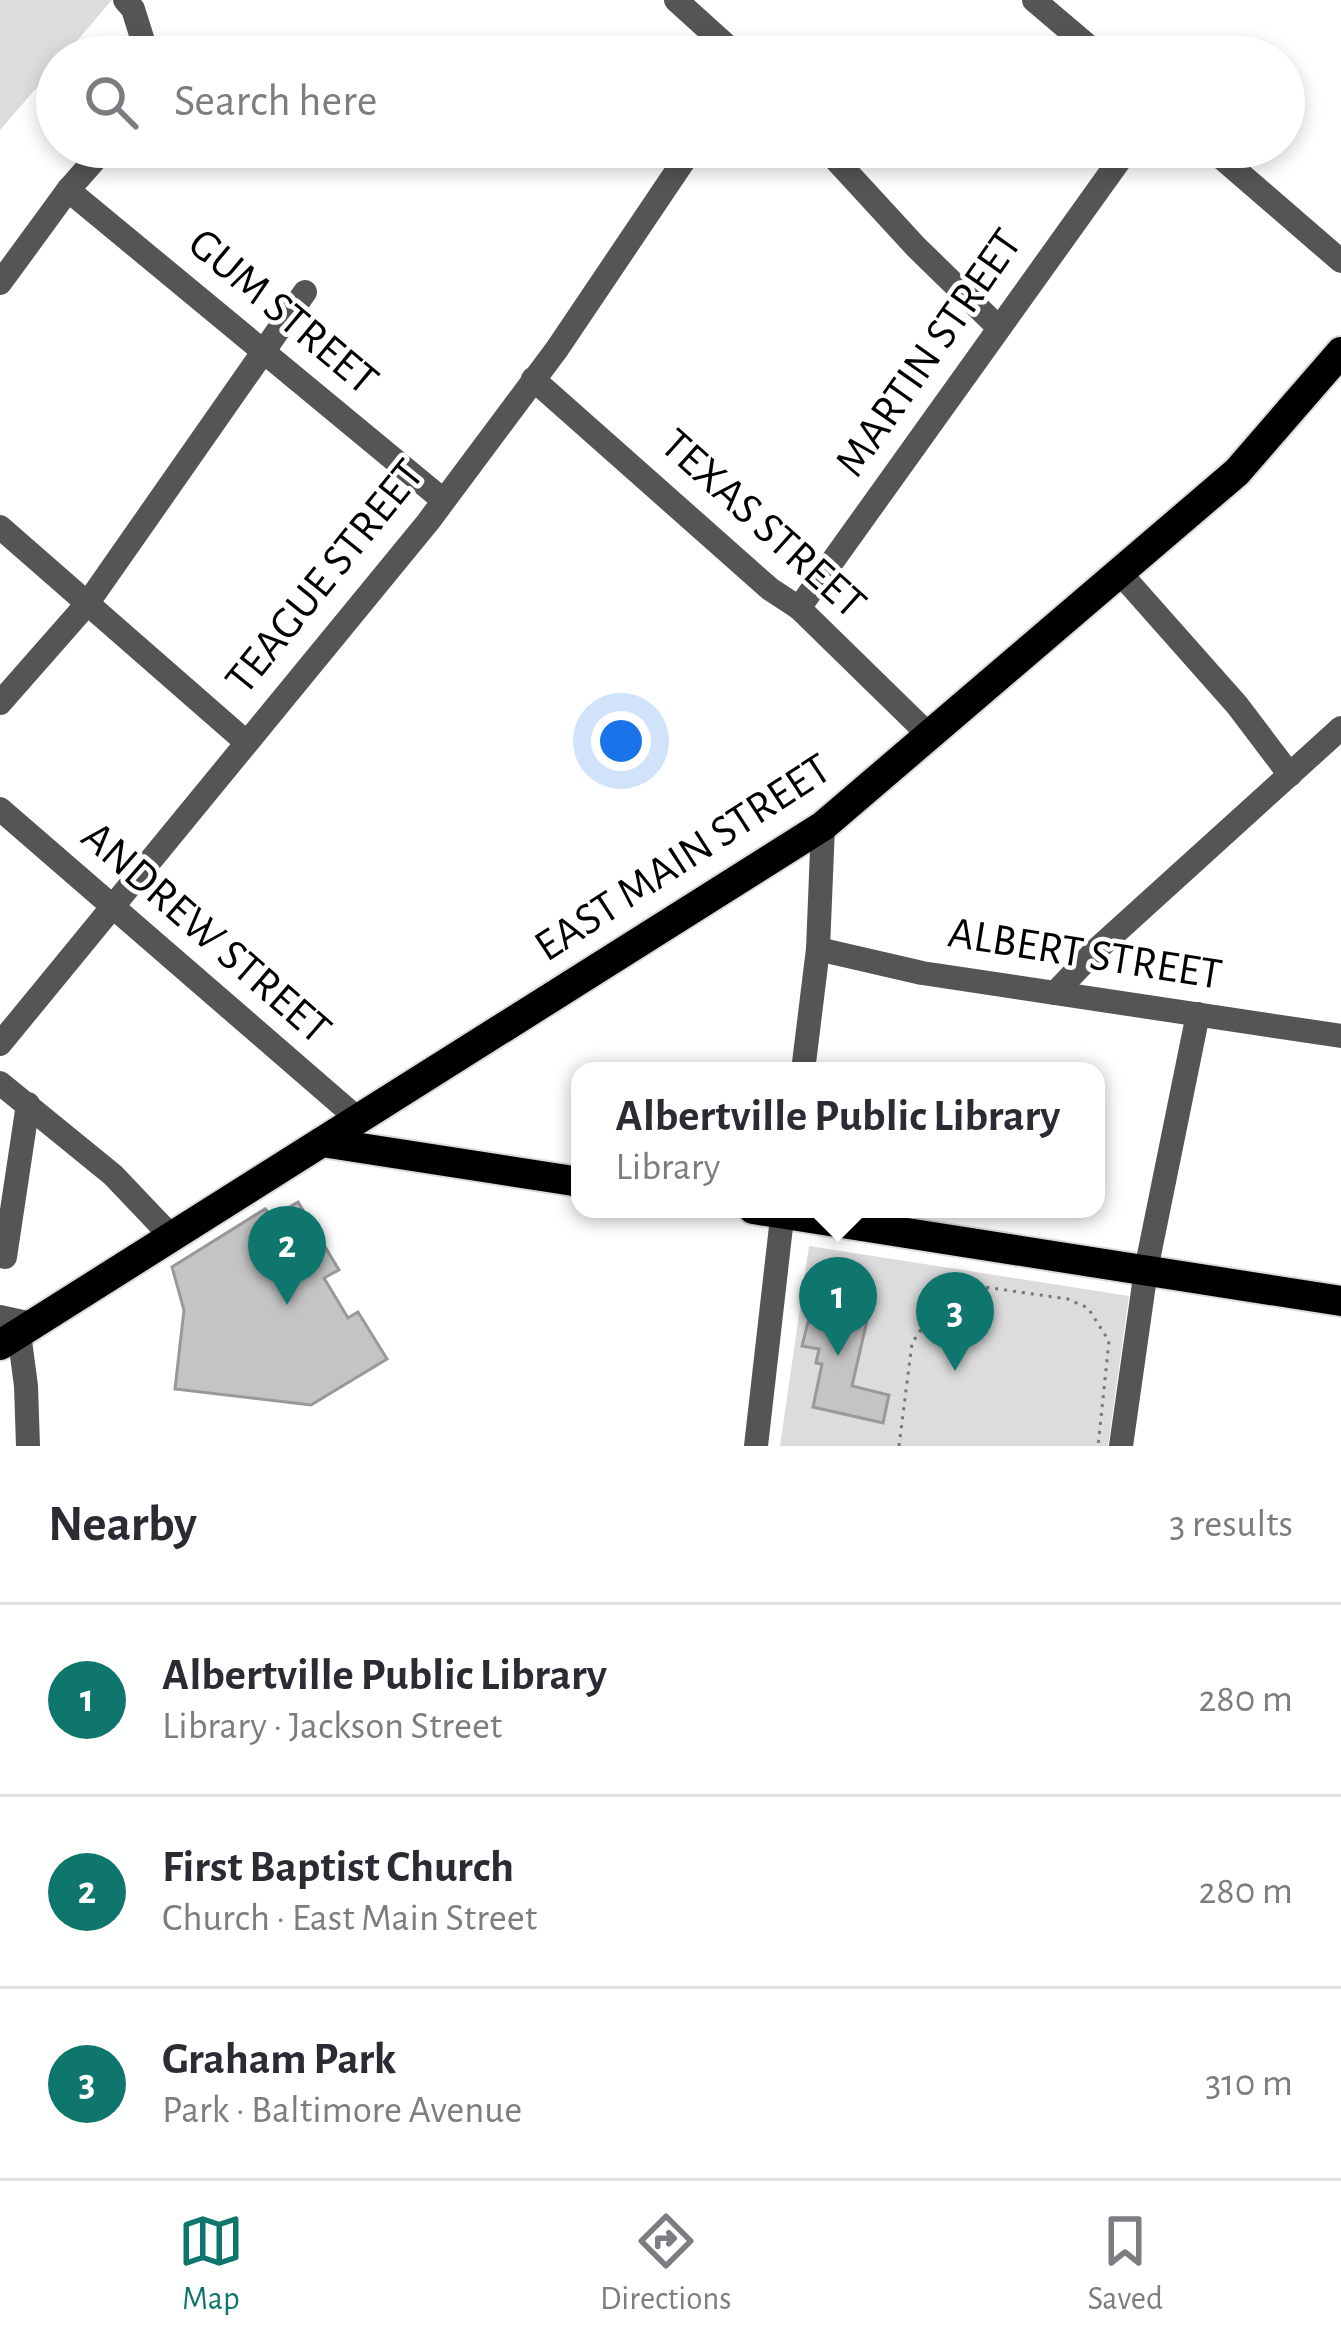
<!DOCTYPE html>
<meta charset="utf-8">
<style>
:root{--surface:#fff;--page:#f2f2f3;--text:#2b2b33;--muted:#7c7c81;--line:#e1e1e2;--accent:#0f766e}
body{margin:0;font-family:"Alegreya Sans",sans-serif;background:var(--page);color:var(--text)}
.you{position:absolute;left:621px;top:741px;width:42px;height:42px;margin:-30px;border:9px solid #fff;border-radius:50%;background:#1a73e8;box-shadow:0 0 0 18px #1a73e833}
.badge{display:grid;place-items:center;width:78px;height:78px;border-radius:50%;background:var(--accent);color:#fff;font-size:39px;font-weight:700}
.pin{position:absolute;translate:-50% -99px;filter:drop-shadow(0 3px 6px #0008)}
.pin::after{content:'';position:absolute;top:63px;width:42px;height:36px;background:inherit;clip-path:polygon(0 0,100% 0,50% 100%)}
.popup{position:absolute;left:571px;top:1062px;width:534px;height:156px;box-sizing:border-box;display:grid;place-content:center;border-radius:24px;background:var(--surface);filter:drop-shadow(0 3px 9px #0005);font-size:39px;white-space:nowrap;color:var(--muted)}
.popup b{font-size:45px;color:var(--text)}
.popup::after{content:'';position:absolute;left:50%;top:100%;margin-left:-24px;border:24px solid transparent;border-top-color:var(--surface)}
.list{margin:0;padding:0;list-style:none}
h2{display:flex;justify-content:space-between;align-items:center;height:156px;margin:0;padding:0 48px;font-size:51px}
h2 small{font-size:39px;font-weight:400;color:var(--muted)}
.list li{display:grid;grid-template-columns:78px 1fr auto;gap:36px;align-items:center;box-sizing:border-box;height:192px;padding:0 48px;border-top:3px solid var(--line)}
.list b{display:block;font-size:45px;white-space:nowrap}
.list p{margin:0;font-size:39px;white-space:nowrap;color:var(--muted)}
.list em{font-size:39px;font-style:normal;color:var(--muted)}
.icon{flex:none;width:66px;height:66px;fill:none;stroke:currentColor;stroke-width:2;stroke-linecap:round;stroke-linejoin:round}
.map{position:relative;flex:none;width:1341px;height:1446px;overflow:hidden}
.search{position:absolute;background:var(--surface);box-shadow:0 6px 18px #0003;left:36px;right:36px;top:36px;height:132px;display:flex;align-items:center;gap:30px;box-sizing:border-box;padding:0 42px;border-radius:66px;color:var(--muted);font-size:45px}
.sheet{height:732px;background:var(--surface)}
nav{display:flex;justify-content:space-around;align-items:center;box-sizing:border-box;height:168px;border-top:3px solid var(--line);background:var(--surface);font-size:33px;color:var(--muted)}
nav a{display:grid;justify-items:center;gap:6px}
nav .on{color:var(--accent)}
.map>svg:first-child{display:block}
</style>
<div class="map">
<svg width="1341" height="1446" viewBox="0 0 1341 1446">
<rect width="100%" height="100%" fill="#fff"/>
<g fill="#dcdcdc">
<path d="M 0,0 L 112,0 L 63,57 L 57,57 L 57,64 L 0,130 Z"/>
<path d="M 809,1246 L 1129,1296 L 1108,1446 L 780,1446 Z"/>
</g>
<g fill="#c4c4c4" stroke="#999" stroke-width="3">
<path d="M 298,1202 L 339,1270 L 324,1278 L 348,1318 L 358,1312 L 387,1359 L 311,1405 L 175,1389 L 184,1310 L 172,1267 L 265,1209 L 273,1217 Z"/>
<path d="M 848,1283 L 864,1287 L 858,1314 L 868,1316 L 852,1386 L 889,1395 L 883,1423 L 813,1407 L 822,1364 L 816,1363 L 819,1349 L 802,1346 L 808,1322 L 821,1325 L 833,1288 L 847,1291 Z"/>
</g>
<g fill="none" stroke-linecap="round" stroke-linejoin="round">
<g stroke="#dbdbdb" stroke-width="34">
<g id="major">
<path d="M 322,1142 L 580,1182"/>
<path d="M 753,1209 L 1341,1301"/>
<path d="M 0,1345 L 823,826 L 1237,472 L 1341,352"/>
</g>
</g>
<path stroke="#777" stroke-width="3" stroke-dasharray="3 6" stroke-linecap="butt" d="M 899,1446 L 912,1343 L 946,1293 L 963,1284 L 1068,1299 L 1088,1308 L 1109,1341 L 1098,1446"/>
<g stroke="#555" stroke-width="24">
<path d="M 125,0 L 133,9 L 148,57"/>
<path d="M 676,0 L 739,57"/>
<path d="M 1034,0 L 1101,57"/>
<path d="M 824,147 L 916,247 L 997,326"/>
<path d="M 1209,147 L 1341,261"/>
<path d="M 68,190 L 443,500"/>
<path d="M 0,283 L 68,190 L 106,147"/>
<path d="M 533,379 L 770,589 L 799,608 L 931,737"/>
<path d="M 0,527 L 246,742"/>
<path d="M 1120,573 L 1237,705 L 1290,775"/>
<path d="M 799,608 L 1129,147"/>
<path d="M 0,703 L 87,604 L 305,292"/>
<path d="M 0,809 L 358,1119"/>
<path d="M 818,949 L 922,973 L 1341,1036"/>
<path d="M 1055,993 L 1094,952 L 1341,728"/>
<path d="M 0,1044 L 428,522 L 557,349 L 693,147"/>
<path d="M 803,1071 L 818,949 L 823,826"/>
<path d="M 0,1083 L 113,1175 L 171,1236"/>
<path d="M 5,1257 L 28,1104"/>
<path d="M 0,1317 L 32,1324"/>
<path d="M 19,1333 L 26,1386 L 28,1446"/>
<path d="M 756,1446 L 783,1209"/>
<path d="M 1121,1446 L 1146,1270 L 1198,1014"/>
</g>
<use href="#major" stroke="#000" stroke-width="30"/>
</g>
<g text-anchor="middle" dominant-baseline="central" stroke-width="9" stroke-linejoin="round" paint-order="stroke">
<g font-size="45" fill="#000" stroke="#fff">
<text transform="translate(283 312) rotate(40)">GUM STREET</text>
<text transform="translate(929 353) rotate(-55)">MARTIN STREET</text>
<text transform="translate(763 524) rotate(42)">TEXAS STREET</text>
<text transform="translate(325 577) rotate(-51)">TEAGUE STREET</text>
<text transform="translate(683 858) rotate(-33)">EAST MAIN STREET</text>
<text transform="translate(206 933) rotate(41)">ANDREW STREET</text>
<text transform="translate(1085 954) rotate(9)">ALBERT STREET</text>
</g>
</g>
</svg>
<div class="you"></div>
<div class="pin badge" style="left:838px;top:1356px">1</div>
<div class="popup"><b>Albertville Public Library</b>Library</div>
<div class="pin badge" style="left:287px;top:1305px">2</div>
<div class="pin badge" style="left:955px;top:1371px">3</div>
<div class="search"><svg class="icon" aria-label="search" viewBox="0 0 24 24"><circle cx="10" cy="10" r="6"/><path d="M15 15l6 6"/></svg>Search here</div>
</div>
<section class="sheet">
<h2>Nearby<small>3 results</small></h2>
<ul class="list">
<li><span class="badge">1</span><div><b>Albertville Public Library</b><p>Library · Jackson Street</p></div><em>280 m</em></li>
<li><span class="badge">2</span><div><b>First Baptist Church</b><p>Church · East Main Street</p></div><em>280 m</em></li>
<li><span class="badge">3</span><div><b>Graham Park</b><p>Park · Baltimore Avenue</p></div><em>310 m</em></li>
</ul>
</section>
<nav>
<a class="on"><svg class="icon" aria-label="map" viewBox="0 0 24 24"><path d="M3 6l6-2 6 2 6-2v14l-6 2-6-2-6 2zM9 4v14M15 6v14"/></svg>Map</a>
<a><svg class="icon" aria-label="directions" viewBox="0 0 24 24"><path d="M12 3l9 9-9 9-9-9zM9 14v-3h6M13 9l2 2-2 2"/></svg>Directions</a>
<a><svg class="icon" aria-label="saved" viewBox="0 0 24 24"><path d="M7 4h10v16l-5-4-5 4z"/></svg>Saved</a>
</nav>
